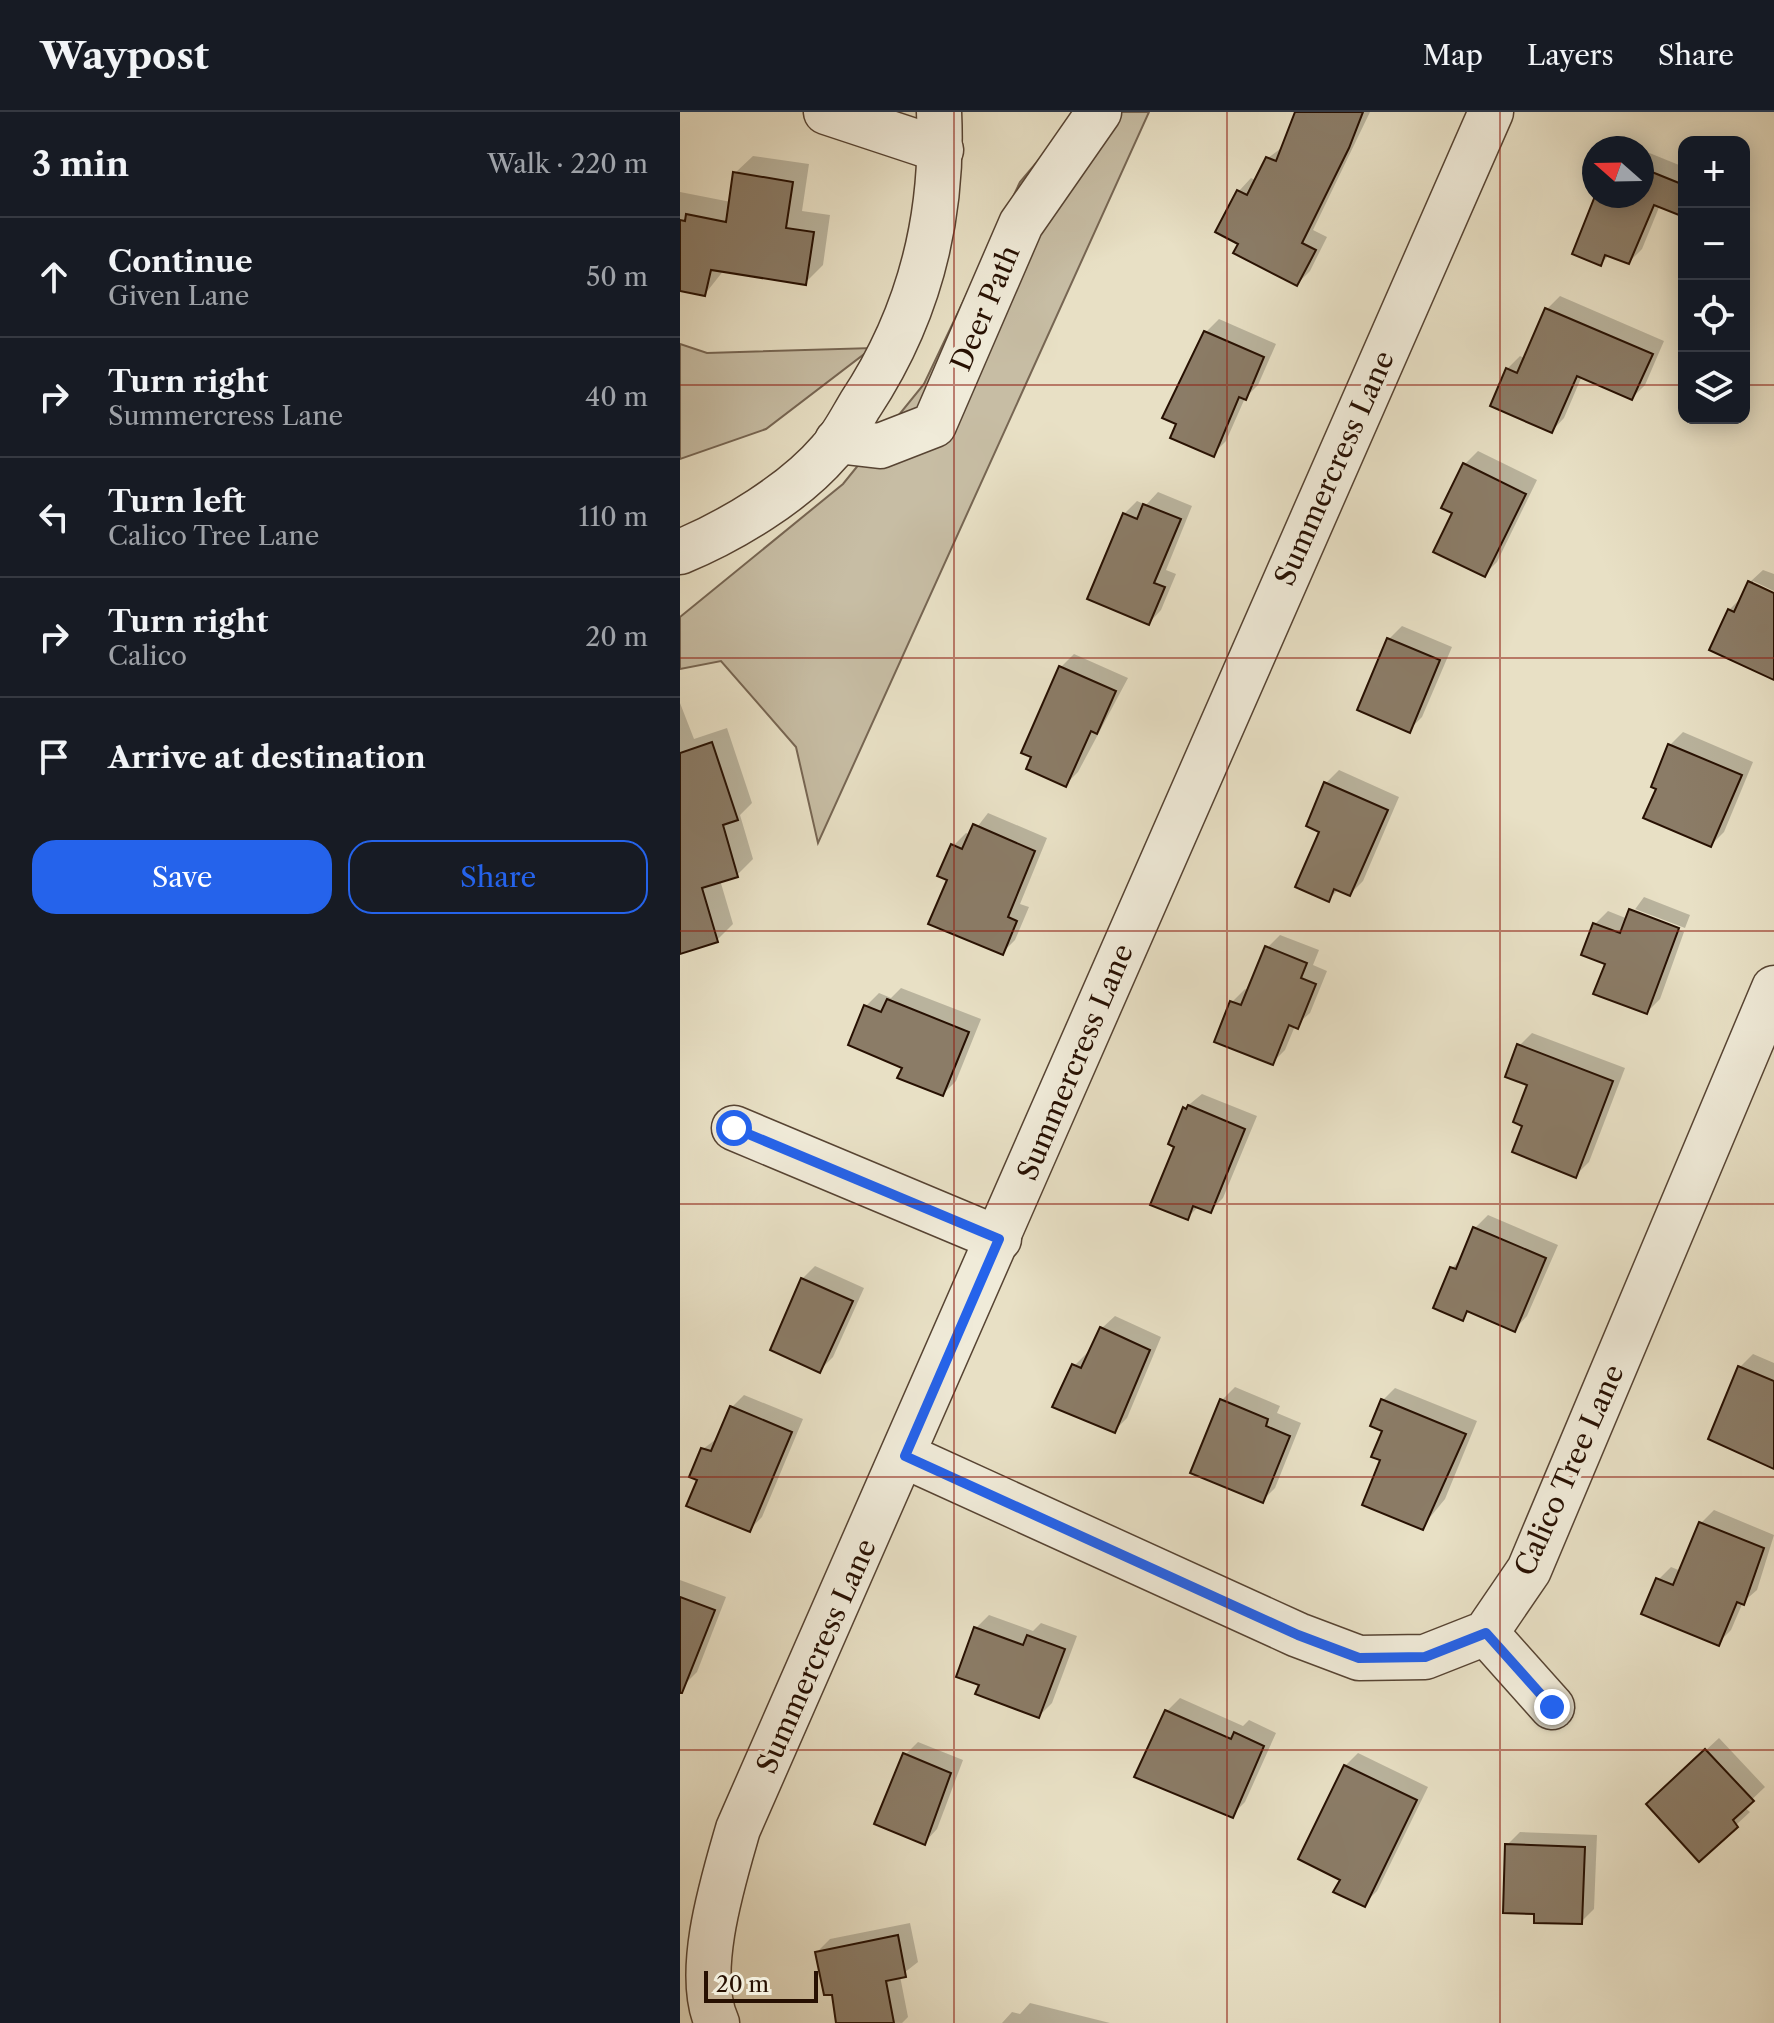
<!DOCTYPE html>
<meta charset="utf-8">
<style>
:root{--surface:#171b24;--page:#242831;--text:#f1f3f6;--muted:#9ea1a6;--line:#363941;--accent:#2563eb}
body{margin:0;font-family:"Libre Caslon Text",serif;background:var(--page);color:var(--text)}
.controls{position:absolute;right:24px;top:24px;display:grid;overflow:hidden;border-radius:16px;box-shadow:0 4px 20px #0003}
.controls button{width:72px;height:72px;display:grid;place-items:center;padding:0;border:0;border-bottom:2px solid var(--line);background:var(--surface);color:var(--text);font:40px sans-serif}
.compass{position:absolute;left:902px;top:24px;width:72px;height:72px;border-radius:50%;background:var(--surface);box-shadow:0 4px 20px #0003;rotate:290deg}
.scale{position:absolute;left:24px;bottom:20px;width:114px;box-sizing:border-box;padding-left:8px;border:4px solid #271002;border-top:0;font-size:22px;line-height:28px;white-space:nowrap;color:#271002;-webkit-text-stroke:6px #f0ebd9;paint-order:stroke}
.stop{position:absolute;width:24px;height:24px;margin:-18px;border:6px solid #2563eb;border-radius:50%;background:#fff}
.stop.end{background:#2563eb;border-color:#fff;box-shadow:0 2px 8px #0008}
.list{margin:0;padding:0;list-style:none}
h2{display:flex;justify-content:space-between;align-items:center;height:104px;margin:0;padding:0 32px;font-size:34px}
h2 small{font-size:26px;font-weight:400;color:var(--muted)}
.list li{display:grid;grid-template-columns:52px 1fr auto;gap:24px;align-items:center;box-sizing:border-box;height:120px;padding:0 32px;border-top:2px solid var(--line)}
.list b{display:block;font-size:30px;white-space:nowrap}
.list p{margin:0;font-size:26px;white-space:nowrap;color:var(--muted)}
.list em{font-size:26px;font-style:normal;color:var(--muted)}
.actions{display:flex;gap:16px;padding:24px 32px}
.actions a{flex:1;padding:18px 0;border:2px solid var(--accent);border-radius:24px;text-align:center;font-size:28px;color:var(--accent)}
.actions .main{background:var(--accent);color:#fff}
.icon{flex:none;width:44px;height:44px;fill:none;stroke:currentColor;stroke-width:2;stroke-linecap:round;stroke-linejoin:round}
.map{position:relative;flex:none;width:1094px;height:1911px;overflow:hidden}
header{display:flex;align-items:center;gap:48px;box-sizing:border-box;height:112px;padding:0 40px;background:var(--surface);border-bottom:2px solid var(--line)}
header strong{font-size:38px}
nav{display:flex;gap:44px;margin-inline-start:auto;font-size:28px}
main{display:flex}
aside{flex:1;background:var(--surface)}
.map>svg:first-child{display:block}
</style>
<header>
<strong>Waypost</strong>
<nav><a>Map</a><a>Layers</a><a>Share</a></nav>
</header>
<main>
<aside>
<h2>3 min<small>Walk · 220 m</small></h2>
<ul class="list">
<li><svg class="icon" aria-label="ahead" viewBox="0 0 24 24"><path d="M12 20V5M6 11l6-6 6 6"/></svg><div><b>Continue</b><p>Given Lane</p></div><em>50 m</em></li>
<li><svg class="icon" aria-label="right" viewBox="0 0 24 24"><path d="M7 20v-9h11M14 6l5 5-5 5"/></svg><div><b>Turn right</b><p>Summercress Lane</p></div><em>40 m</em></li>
<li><svg class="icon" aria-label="left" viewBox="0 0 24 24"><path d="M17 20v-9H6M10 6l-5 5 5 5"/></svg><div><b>Turn left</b><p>Calico Tree Lane</p></div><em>110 m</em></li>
<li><svg class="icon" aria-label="right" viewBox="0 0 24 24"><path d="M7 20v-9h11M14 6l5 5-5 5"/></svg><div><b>Turn right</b><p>Calico</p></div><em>20 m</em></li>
<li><svg class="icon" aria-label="arrive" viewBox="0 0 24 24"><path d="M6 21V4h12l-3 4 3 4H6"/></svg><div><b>Arrive at destination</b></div></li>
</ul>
<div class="actions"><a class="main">Save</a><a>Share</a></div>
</aside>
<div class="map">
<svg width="1094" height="1911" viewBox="0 0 1094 1911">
<rect width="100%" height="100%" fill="#e8e0c5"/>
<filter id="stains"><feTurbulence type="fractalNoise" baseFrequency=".0025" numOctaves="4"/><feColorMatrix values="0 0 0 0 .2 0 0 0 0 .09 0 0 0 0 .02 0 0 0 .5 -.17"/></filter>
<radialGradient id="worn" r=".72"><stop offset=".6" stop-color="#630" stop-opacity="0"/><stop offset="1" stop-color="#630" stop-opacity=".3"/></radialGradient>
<g fill="#c7bda4" stroke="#776653" stroke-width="2">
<path d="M 399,0 L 469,0 L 138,731 L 116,635 L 41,549 L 0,557 L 0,505 L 163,372 L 244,272 L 340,70 Z"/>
<path d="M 0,232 L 27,241 L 192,236 L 86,317 L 0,347 Z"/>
</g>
<g fill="#0003">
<path d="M 617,0 L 690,0 L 633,118 L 647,125 L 630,159 L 617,172 L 560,131 L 559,79 L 571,66 L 577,69 L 588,46 L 604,34 Z"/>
<path d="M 938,28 L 957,36 L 931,36 Z"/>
<path d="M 962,38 L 1004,55 L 1004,103 L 980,93 L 962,137 L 949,150 L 930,142 L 921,152 L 917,84 L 962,84 Z"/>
<path d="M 73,44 L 129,52 L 122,99 L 150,103 L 143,153 L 125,171 L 44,158 L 25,182 L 0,177 L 0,80 L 51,90 L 55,61 Z"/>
<path d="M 880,184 L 984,229 L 965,273 L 952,286 L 902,264 L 884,306 L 872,319 L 827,257 L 840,244 L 846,247 L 867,197 Z"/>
<path d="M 539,207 L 596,232 L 578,273 L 565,286 L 546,329 L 533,342 L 526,220 Z"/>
<path d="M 798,339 L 857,368 L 817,450 L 804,463 L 775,400 L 785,352 Z"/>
<path d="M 478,380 L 512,394 L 486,458 L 496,462 L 481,498 L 469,511 L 444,402 L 457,389 L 466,393 Z"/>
<path d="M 1083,458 L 1094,462 L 1094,479 L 1073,469 L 1073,474 L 1094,483 L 1094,565 L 1049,498 L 1062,485 L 1070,470 Z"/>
<path d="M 722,514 L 772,535 L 742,605 L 729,618 L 709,527 Z"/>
<path d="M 394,542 L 448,566 L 398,660 L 385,673 L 381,555 Z"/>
<path d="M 0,591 L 14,627 L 47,616 L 72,691 L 60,703 L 73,747 L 57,763 L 40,768 L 53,812 L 37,828 L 0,840 Z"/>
<path d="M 1003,620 L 1073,650 L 1044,720 L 1031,733 L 979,676 L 990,633 Z"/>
<path d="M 659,658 L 719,685 L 683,769 L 670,782 L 659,777 L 648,788 L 646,671 Z"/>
<path d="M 308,701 L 367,726 L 340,792 L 349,795 L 335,828 L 322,841 L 269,767 L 273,734 L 286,721 L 291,723 Z"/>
<path d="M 964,785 L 1010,803 L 1005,816 L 955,797 L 955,802 L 1004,820 L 980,887 L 967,900 L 927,850 L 915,812 L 928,799 L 948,807 Z"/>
<path d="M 600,823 L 639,838 L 633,853 L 647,859 L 630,901 L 615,914 L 605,938 L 592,951 L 552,890 L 565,877 L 569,879 L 587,836 Z"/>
<path d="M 221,876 L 301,907 L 276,969 L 263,982 L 224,955 L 186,894 L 199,881 L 211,886 Z"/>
<path d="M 852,921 L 945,956 L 909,1050 L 896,1063 L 850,972 L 839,934 Z"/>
<path d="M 522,982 L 577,1004 L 543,1086 L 530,1099 L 519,1094 L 507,1106 L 497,1034 L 505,996 Z"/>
<path d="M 808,1103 L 878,1133 L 847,1204 L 835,1217 L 790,1198 L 782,1206 L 772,1156 L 783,1144 L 795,1116 Z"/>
<path d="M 135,1154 L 184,1176 L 153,1245 L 140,1258 L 122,1167 Z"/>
<path d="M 435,1204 L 481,1225 L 447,1306 L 434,1319 L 394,1254 L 407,1241 L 410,1242 L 422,1216 Z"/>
<path d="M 1073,1242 L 1094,1251 L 1094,1355 L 1060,1255 Z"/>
<path d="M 555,1275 L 600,1294 L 597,1301 L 621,1311 L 595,1376 L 582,1389 L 542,1288 Z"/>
<path d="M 715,1276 L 797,1309 L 765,1387 L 742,1415 L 703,1347 L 703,1288 Z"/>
<path d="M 64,1283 L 123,1307 L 82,1405 L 69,1418 L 19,1367 L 23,1337 L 39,1325 L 51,1296 Z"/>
<path d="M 1034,1398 L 1094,1423 L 1077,1478 L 1063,1490 L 1051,1518 L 1038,1531 L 978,1468 L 991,1455 L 1001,1459 L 1021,1411 Z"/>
<path d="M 0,1468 L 46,1485 L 17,1560 L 4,1573 L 0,1571 Z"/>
<path d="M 309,1503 L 353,1519 L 361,1511 L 397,1524 L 372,1591 L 359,1604 L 301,1572 L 296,1516 Z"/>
<path d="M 500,1586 L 563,1614 L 569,1608 L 596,1621 L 565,1690 L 552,1703 L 487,1599 Z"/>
<path d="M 1039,1626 L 1085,1675 L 1064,1695 L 1070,1700 L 1019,1747 L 981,1680 Z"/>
<path d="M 238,1630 L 283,1648 L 257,1717 L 245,1730 L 225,1643 Z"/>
<path d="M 678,1641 L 748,1675 L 697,1779 L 684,1792 L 662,1767 L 665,1654 Z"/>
<path d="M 840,1720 L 917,1723 L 914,1797 L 901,1810 L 856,1800 L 827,1733 Z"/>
<path d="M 230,1811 L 238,1850 L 220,1864 L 228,1905 L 222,1911 L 158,1911 L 154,1881 L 137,1840 L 150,1827 Z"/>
<path d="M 350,1891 L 430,1911 L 322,1911 L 332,1900 L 340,1902 Z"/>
</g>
<g fill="#8b7c67" stroke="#271002" stroke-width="2">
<path d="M 615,0 L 683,0 L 669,36 L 622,131 L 636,138 L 617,174 L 553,141 L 558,132 L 535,120 L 557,78 L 567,83 L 586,45 L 596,49 Z"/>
<path d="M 962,56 L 1004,73 L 1004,105 L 974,93 L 949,152 L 925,143 L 921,154 L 892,142 L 915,84 L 962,84 Z"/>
<path d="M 53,60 L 113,70 L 106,116 L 134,120 L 126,173 L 31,158 L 25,184 L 0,179 L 0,108 L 5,109 L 6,102 L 46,110 Z"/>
<path d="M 865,196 L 973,242 L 952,288 L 897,264 L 872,321 L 810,294 L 826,256 L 837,261 Z"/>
<path d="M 524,219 L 584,245 L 566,288 L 559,285 L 534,345 L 490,326 L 496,312 L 482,306 Z"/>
<path d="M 783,351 L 846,382 L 805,465 L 753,440 L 772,401 L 761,396 Z"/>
<path d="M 463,392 L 501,407 L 474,471 L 485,475 L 469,513 L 407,487 L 443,401 L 457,407 Z"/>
<path d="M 1068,469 L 1094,481 L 1094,568 L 1029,538 L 1048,497 L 1054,500 Z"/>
<path d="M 707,526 L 760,548 L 730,621 L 677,598 Z"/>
<path d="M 379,554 L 436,579 L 417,622 L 411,619 L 386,675 L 346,657 L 351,645 L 341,641 Z"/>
<path d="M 32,630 L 58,708 L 43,713 L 58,765 L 22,776 L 38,830 L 0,842 L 0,641 Z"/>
<path d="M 988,632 L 1062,663 L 1031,735 L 963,706 L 976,677 L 971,675 Z"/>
<path d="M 644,670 L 708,698 L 670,784 L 654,777 L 649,790 L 615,775 L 639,720 L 626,714 Z"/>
<path d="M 293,712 L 355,739 L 328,805 L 337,809 L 323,843 L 248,812 L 267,768 L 257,764 L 271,732 L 282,737 Z"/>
<path d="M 949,797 L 999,816 L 967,902 L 913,882 L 925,852 L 901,843 L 913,811 L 940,821 Z"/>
<path d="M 585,834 L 627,851 L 621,866 L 636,872 L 618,917 L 609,913 L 593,953 L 534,930 L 550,889 L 561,893 Z"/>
<path d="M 207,887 L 289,920 L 263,984 L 217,966 L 222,956 L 168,933 L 184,893 L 201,900 Z"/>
<path d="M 837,932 L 933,969 L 896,1066 L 832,1040 L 842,1014 L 833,1010 L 847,973 L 825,965 Z"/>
<path d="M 508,993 L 565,1017 L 531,1101 L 513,1094 L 508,1108 L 470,1093 L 494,1035 L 488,1032 L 503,995 L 506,997 Z"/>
<path d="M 793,1115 L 866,1146 L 835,1220 L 787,1199 L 783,1209 L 753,1196 L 770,1155 L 776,1157 Z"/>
<path d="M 121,1166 L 173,1189 L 140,1261 L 90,1238 Z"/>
<path d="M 420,1215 L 470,1238 L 435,1321 L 372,1295 L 392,1252 L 401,1256 Z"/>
<path d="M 1058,1254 L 1094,1269 L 1094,1357 L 1028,1327 Z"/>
<path d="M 540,1287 L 588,1307 L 586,1314 L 610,1324 L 583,1391 L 510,1361 Z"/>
<path d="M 701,1287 L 786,1322 L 743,1418 L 682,1393 L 700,1348 L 691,1345 L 702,1319 L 690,1314 Z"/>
<path d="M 50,1294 L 112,1320 L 70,1420 L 6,1394 L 17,1368 L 9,1365 L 21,1336 L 31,1339 Z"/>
<path d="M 1019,1410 L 1084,1436 L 1064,1493 L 1057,1490 L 1039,1534 L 961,1502 L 976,1466 L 993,1473 Z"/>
<path d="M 0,1485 L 35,1498 L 2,1581 L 0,1581 Z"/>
<path d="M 294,1515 L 343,1533 L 347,1523 L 385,1537 L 359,1606 L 295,1582 L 299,1573 L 276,1565 Z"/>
<path d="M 485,1598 L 551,1627 L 554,1620 L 584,1634 L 553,1706 L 454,1665 Z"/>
<path d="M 1025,1637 L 1074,1689 L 1053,1708 L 1058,1715 L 1019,1750 L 966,1692 Z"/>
<path d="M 223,1641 L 271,1661 L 245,1733 L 194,1712 Z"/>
<path d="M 664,1653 L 737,1688 L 685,1795 L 653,1780 L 660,1768 L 618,1747 Z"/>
<path d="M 825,1732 L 905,1735 L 902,1812 L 854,1811 L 854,1802 L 823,1801 Z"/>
<path d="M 218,1823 L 226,1865 L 206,1869 L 214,1911 L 156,1911 L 152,1883 L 144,1883 L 135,1840 Z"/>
</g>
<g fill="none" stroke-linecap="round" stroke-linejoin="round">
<g stroke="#574433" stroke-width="47">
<g id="minor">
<path d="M 146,0 L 261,38"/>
<path d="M 157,329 L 200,334 L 254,313 L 341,112 L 419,0"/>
<path d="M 0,440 C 51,419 114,381 150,339 C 162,326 171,308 180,293 C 239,204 264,107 259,0"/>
<path d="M 54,1016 L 319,1127"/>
<path d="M 225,1344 L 618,1523 L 679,1546 L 745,1545 L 806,1521 L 849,1458 L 1094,876"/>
<path d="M 806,1521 L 872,1595"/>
<path d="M 37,1911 C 14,1861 43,1769 58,1717 L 811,0"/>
</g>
</g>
<use href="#minor" stroke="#f0ebd9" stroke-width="44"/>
</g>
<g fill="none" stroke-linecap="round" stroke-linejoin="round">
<path stroke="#2563eb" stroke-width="10" d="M 54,1016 L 319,1127 L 225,1344 L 618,1523 L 679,1546 L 745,1545 L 806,1521 L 872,1595"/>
</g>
<path fill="none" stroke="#8f2418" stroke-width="2" stroke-opacity="0.55" d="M 274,0 L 274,1911M 547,0 L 547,1911M 820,0 L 820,1911M 0,273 L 1004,273M 1064,273 L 1094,273M 0,546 L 1094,546M 0,819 L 1094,819M 0,1092 L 1094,1092M 0,1365 L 1094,1365M 0,1638 L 1094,1638"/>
<g text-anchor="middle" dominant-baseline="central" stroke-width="8" stroke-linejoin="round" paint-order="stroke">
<g font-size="28" fill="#271002" stroke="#f0ebd9">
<text transform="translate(305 196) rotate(-67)">Deer Path</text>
<text transform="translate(654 356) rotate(-66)">Summercress Lane</text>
<text transform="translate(395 950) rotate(-67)">Summercress Lane</text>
<text transform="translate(889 1358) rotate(-66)">Calico Tree Lane</text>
<text transform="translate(136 1544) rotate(-66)">Summercress Lane</text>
</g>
</g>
<rect width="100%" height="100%" filter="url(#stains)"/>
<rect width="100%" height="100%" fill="url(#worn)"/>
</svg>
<div class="controls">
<button>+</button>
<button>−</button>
<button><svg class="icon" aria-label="locate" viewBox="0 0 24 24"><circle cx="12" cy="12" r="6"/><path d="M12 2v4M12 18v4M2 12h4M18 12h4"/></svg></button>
<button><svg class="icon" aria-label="layers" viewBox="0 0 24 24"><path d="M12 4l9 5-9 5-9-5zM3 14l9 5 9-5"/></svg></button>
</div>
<svg class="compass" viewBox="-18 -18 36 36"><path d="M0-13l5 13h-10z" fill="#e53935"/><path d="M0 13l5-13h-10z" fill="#9ea1a6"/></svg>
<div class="scale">20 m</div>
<div class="stop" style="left:54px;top:1016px"></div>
<div class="stop end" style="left:872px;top:1595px"></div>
</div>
</main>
